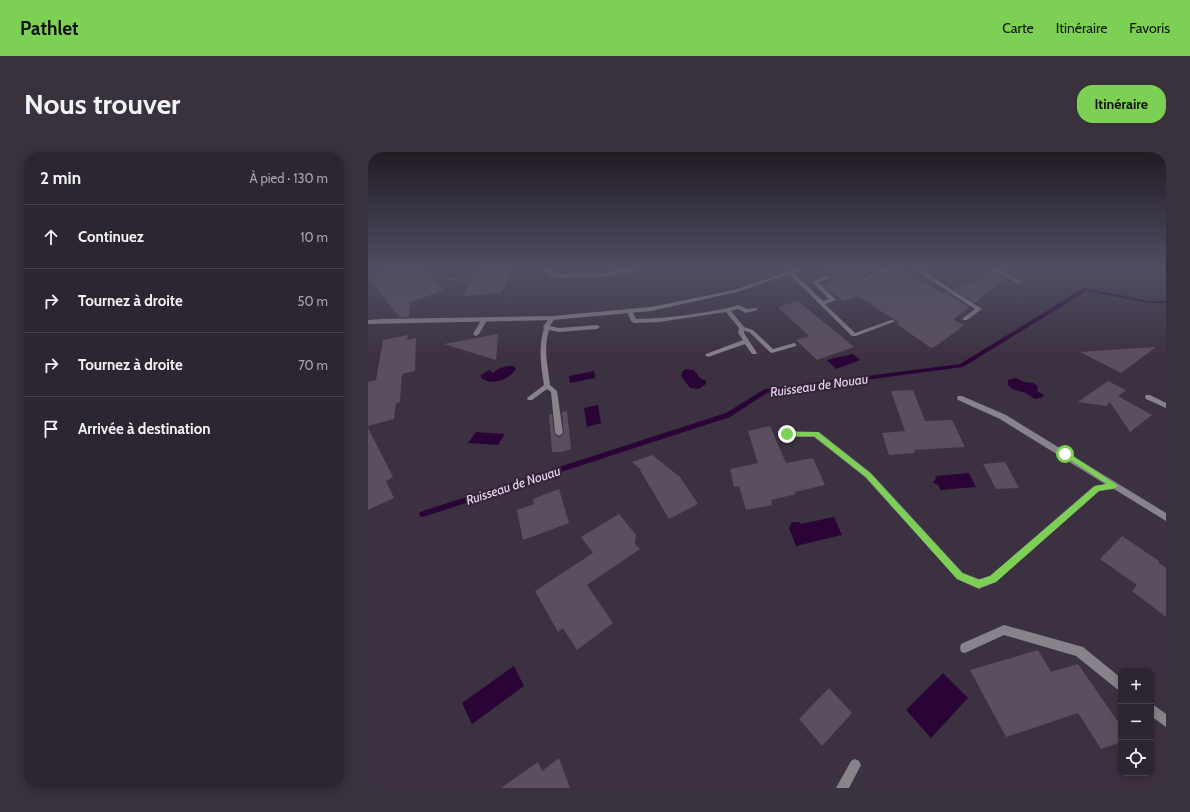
<!DOCTYPE html>
<html lang="fr">
<meta charset="utf-8">
<style>
:root{--surface:#2d2530;--page:#39313c;--text:#f1f3f6;--muted:#a7a5ab;--line:#48424c;--accent:#7cd154}
body{margin:0;font-family:Cabin,sans-serif;background:var(--page);color:var(--text)}
.controls{position:absolute;right:12px;bottom:12px;display:grid;overflow:hidden;border-radius:8px;box-shadow:0 2px 10px #0003}
.controls button{width:36px;height:36px;display:grid;place-items:center;padding:0;border:0;border-bottom:1px solid var(--line);background:var(--surface);color:var(--text);font:20px sans-serif}
.stop{position:absolute;width:12px;height:12px;margin:-9px;border:3px solid #7cd154;border-radius:50%;background:#fff}
.stop.end{background:#7cd154;border-color:#fff;box-shadow:0 1px 4px #0008}
.list{margin:0;padding:0;list-style:none}
h2{display:flex;justify-content:space-between;align-items:center;height:52px;margin:0;padding:0 16px;font-size:17px}
h2 small{font-size:13px;font-weight:400;color:var(--muted)}
.list li{display:grid;grid-template-columns:26px 1fr auto;gap:12px;align-items:center;box-sizing:border-box;height:64px;padding:0 16px;border-top:1px solid var(--line)}
.list b{display:block;font-size:15px;white-space:nowrap}
.list em{font-size:13px;font-style:normal;color:var(--muted)}
.icon{flex:none;width:22px;height:22px;fill:none;stroke:currentColor;stroke-width:2;stroke-linecap:round;stroke-linejoin:round}
.map{position:relative;flex:none;width:798px;height:636px;overflow:hidden;border-radius:16px}
header{display:flex;align-items:center;gap:24px;box-sizing:border-box;height:56px;padding:0 20px;background:var(--accent);color:#111}
header strong{font-size:19px}
nav{display:flex;gap:22px;margin-inline-start:auto;font-size:14px}
.intro{display:flex;align-items:center;justify-content:space-between;box-sizing:border-box;height:96px;padding:0 24px}
h1{margin:0;font-size:28px}
.button{padding:10px 18px;border-radius:16px;background:var(--accent);color:#111;font-size:14px;font-weight:700}
main{display:flex;gap:24px;padding:0 24px}
aside{flex:1;background:var(--surface);border-radius:16px;box-shadow:0 2px 10px #0003}
.map>svg:first-child{display:block}
</style>
<header>
<strong>Pathlet</strong>
<nav><a>Carte</a><a>Itinéraire</a><a>Favoris</a></nav>
</header>
<div class="intro"><h1>Nous trouver</h1><a class="button">Itinéraire</a></div>
<main>
<aside>
<h2>2 min<small>À pied · 130 m</small></h2>
<ul class="list">
<li><svg class="icon" aria-label="ahead" viewBox="0 0 24 24"><path d="M12 20V5M6 11l6-6 6 6"/></svg><div><b>Continuez</b></div><em>10 m</em></li>
<li><svg class="icon" aria-label="right" viewBox="0 0 24 24"><path d="M7 20v-9h11M14 6l5 5-5 5"/></svg><div><b>Tournez à droite</b></div><em>50 m</em></li>
<li><svg class="icon" aria-label="right" viewBox="0 0 24 24"><path d="M7 20v-9h11M14 6l5 5-5 5"/></svg><div><b>Tournez à droite</b></div><em>70 m</em></li>
<li><svg class="icon" aria-label="arrive" viewBox="0 0 24 24"><path d="M6 21V4h12l-3 4 3 4H6"/></svg><div><b>Arrivée à destination</b></div></li>
</ul>
</aside>
<div class="map">
<svg width="798" height="636" viewBox="0 0 798 636">
<rect width="100%" height="100%" fill="#3c3140"/>
<g fill="#2a0436">
<path d="M 485,202 L 492,208 L 468,217 L 459,208 C 468,205 476,205 485,202 Z"/>
<path d="M 139,214 L 145,214 L 148,217 C 141,228 124,234 113,226 L 113,223 L 121,218 L 125,221 L 130,217 Z"/>
<path d="M 318,217 L 326,218 L 332,226 L 338,229 L 338,232 L 331,237 L 322,236 L 313,224 L 315,219 Z"/>
<path d="M 226,219 L 227,226 L 202,231 L 201,224 Z"/>
<path d="M 648,226 L 656,230 L 666,231 L 670,235 L 669,239 L 676,243 L 675,245 L 667,247 L 658,241 L 644,237 L 640,233 L 640,228 Z"/>
<path d="M 230,253 L 233,271 L 219,275 L 216,256 Z"/>
<path d="M 108,280 L 137,282 L 130,293 L 100,291 Z"/>
<path d="M 601,321 L 608,335 L 572,338 L 571,334 L 565,330 L 568,327 L 567,324 Z"/>
<path d="M 466,365 L 474,383 L 428,394 L 421,376 L 424,370 L 431,370 L 433,372 Z"/>
<path d="M 146,514 L 156,534 L 104,572 L 94,551 Z"/>
<path d="M 575,521 L 600,546 L 563,586 L 538,558 Z"/>
</g>
<g fill="none" stroke-linecap="round" stroke-linejoin="round">
<path fill="#2a0436" fill-rule="evenodd" d="M 716,136 L 780,149 L 798,149 L 798,151 L 780,151 L 719,139 L 595,215 L 399,241 L 362,265 L 55,365 L 52,364 L 51,362 L 52,360 L 55,359 L 358,261 L 397,237 L 592,212 Z"/>
</g>
<g fill="#5b4f5f">
<path d="M 29,116 L 53,116 L 76,138 L 42,150 L 41,165 L 32,165 L 9,138 L 12,137 L 4,129 L 10,127 L 7,123 Z"/>
<path d="M 111,116 L 146,116 L 133,141 L 94,144 Z"/>
<path d="M 454,116 L 518,116 L 489,127 L 490,129 L 495,130 L 534,116 L 575,141 L 578,140 L 601,155 L 585,168 L 596,173 L 571,192 L 563,196 L 529,172 L 531,171 L 528,168 L 525,167 L 490,144 L 475,149 L 456,134 L 462,132 L 460,130 L 470,127 Z"/>
<path d="M 627,121 L 637,126 L 607,151 L 585,137 Z"/>
<path d="M 430,149 L 486,195 L 449,208 L 428,188 L 441,184 L 410,155 Z"/>
<path d="M 130,182 L 128,208 L 76,192 Z"/>
<path d="M 40,183 L 39,188 L 48,186 L 47,219 L 34,222 L 32,250 L 28,251 L 26,267 L 0,274 L 0,230 L 8,228 L 15,188 Z"/>
<path d="M 788,195 L 753,221 L 712,200 L 756,197 Z"/>
<path d="M 740,229 L 758,238 L 750,244 L 784,263 L 762,280 L 742,250 L 738,254 L 710,250 Z"/>
<path d="M 545,238 L 557,269 L 584,268 L 597,295 L 546,298 L 547,301 L 521,303 L 514,281 L 537,279 L 523,239 Z"/>
<path d="M 199,259 L 203,297 L 193,300 L 184,300 L 181,263 L 184,262 L 186,281 L 191,286 L 196,281 L 194,260 Z"/>
<path d="M 402,274 L 418,311 L 445,306 L 457,333 L 427,340 L 428,342 L 403,348 L 404,353 L 378,358 L 371,334 L 366,335 L 362,317 L 390,311 L 380,279 Z"/>
<path d="M 0,276 L 25,325 L 18,329 L 26,346 L 0,358 Z"/>
<path d="M 284,303 L 312,325 L 330,352 L 301,367 L 272,318 L 273,318 L 264,310 Z"/>
<path d="M 637,310 L 651,336 L 628,337 L 615,312 Z"/>
<path d="M 191,337 L 201,371 L 155,388 L 149,358 L 166,352 L 165,347 Z"/>
<path d="M 251,362 L 268,383 L 267,392 L 272,397 L 219,433 L 245,471 L 209,498 L 195,476 L 190,480 L 167,439 L 225,401 L 213,385 Z"/>
<path d="M 754,384 L 791,409 L 791,411 L 798,416 L 798,465 L 764,439 L 769,433 L 732,407 Z"/>
<path d="M 670,498 L 683,520 L 710,512 L 753,574 L 753,590 L 733,597 L 710,561 L 638,585 L 602,518 Z"/>
<path d="M 461,536 L 484,561 L 454,594 L 431,567 Z"/>
<path d="M 191,606 L 202,636 L 133,636 L 170,610 L 174,619 Z"/>
</g>
<g fill="none" stroke-linecap="round" stroke-linejoin="round">
<path stroke="#9c939f" stroke-width="1.5" stroke-dasharray="3 1.5" stroke-linecap="butt" d="M 63,116 L 62,120 L 67,125 L 90,128"/>
<g fill="#88828a" fill-rule="evenodd">
<path d="M 524,116 L 532,116 L 495,129 L 490,128 Z"/>
<path d="M 544,116 L 550,116 L 614,157 L 599,168 L 595,168 L 595,166 L 607,157 Z"/>
<path d="M 621,116 L 628,116 L 654,130 L 649,131 Z"/>
<path d="M 421,120 L 425,120 L 455,149 L 461,147 L 444,130 L 458,124 L 462,124 L 462,126 L 450,130 L 468,148 L 457,152 L 487,181 L 523,168 L 528,169 L 488,184 L 484,184 L 421,122 Z"/>
<path d="M 371,153 L 379,157 L 389,156 L 389,158 L 378,161 L 370,157 L 363,159 L 376,175 L 385,178 L 405,197 L 426,191 L 428,192 L 428,194 L 404,201 L 402,200 L 381,180 L 376,179 L 376,181 L 389,201 L 388,202 L 384,202 L 377,192 L 340,205 L 337,203 L 338,202 L 375,188 L 370,181 L 371,176 L 358,160 L 291,170 L 266,171 L 263,169 L 259,160 L 264,159 L 268,167 C 302,166 338,162 371,153 Z"/>
<path d="M 184,164 L 187,166 L 182,174 L 191,176 L 229,173 L 232,175 L 229,177 L 191,180 L 181,178 C 175,196 180,215 182,233 L 189,239 L 195,281 L 191,284 L 187,281 L 183,240 L 179,237 L 164,248 L 160,248 L 159,246 L 176,233 C 173,214 170,195 176,176 L 175,175 L 182,165 Z"/>
<path d="M 116,166 L 119,168 L 111,182 L 108,184 L 106,183 L 105,182 L 114,167 Z"/>
<path d="M 778,243 L 782,243 L 798,251 L 798,256 L 778,247 L 777,245 Z"/>
<path d="M 590,244 L 594,244 L 638,263 L 798,361 L 798,369 L 746,337 L 731,339 L 628,430 L 611,437 L 589,427 L 497,325 L 446,285 L 419,285 L 415,282 L 419,279 L 451,280 L 503,321 L 595,421 L 611,427 L 622,424 L 726,334 L 737,332 L 632,267 L 590,248 L 589,246 Z"/>
<path d="M 636,473 L 715,495 L 753,526 L 753,539 L 749,537 L 708,504 L 636,483 L 597,501 L 593,500 L 592,496 L 593,492 Z"/>
<path d="M 783,551 L 798,562 L 798,575 L 783,564 Z"/>
<path d="M 487,607 L 491,609 L 493,613 L 481,636 L 468,636 L 483,609 Z"/>
</g>
<g fill="#88828a" fill-rule="evenodd">
<path d="M 176,116 L 180,116 L 180,118 L 188,122 L 232,121 L 269,116 L 284,116 L 232,125 L 187,126 L 176,120 Z"/>
<path d="M 431,116 L 439,116 L 369,140 L 283,159 L 184,168 L 0,172 L 0,168 L 13,167 L 184,164 L 283,155 L 366,138 Z"/>
</g>
</g>
<linearGradient id="sky" x2="0" y2="1"><stop stop-color="#211b23"/><stop offset="0.57" stop-color="#504e64"/><stop offset="1" stop-color="#504e64" stop-opacity="0"/></linearGradient>
<rect width="798" height="205" fill="url(#sky)"/>
<path fill="#7cd154" d="M 417,280 L 450,280 L 503,322 L 594,421 L 611,428 L 622,424 L 727,334 L 739,332 L 695,303 L 695,300 L 699,300 L 750,334 L 747,336 L 731,339 L 628,430 L 610,436 L 589,427 L 498,325 L 446,284 L 419,284 L 417,283 Z"/>
<g text-anchor="middle" dominant-baseline="central" stroke-width="4" stroke-linejoin="round" paint-order="stroke">
<g font-size="13" font-style="italic" fill="#edd5f6" stroke="#322736">
<text transform="translate(451 233) rotate(-8)">Ruisseau de Nouau</text>
<text transform="translate(145 333) rotate(-18)">Ruisseau de Nouau</text>
</g>
</g>
</svg>
<div class="controls">
<button>+</button>
<button>−</button>
<button><svg class="icon" aria-label="locate" viewBox="0 0 24 24"><circle cx="12" cy="12" r="6"/><path d="M12 2v4M12 18v4M2 12h4M18 12h4"/></svg></button>
</div>
<div class="stop" style="left:697px;top:302px"></div>
<div class="stop end" style="left:419px;top:282px"></div>
</div>
</main>
